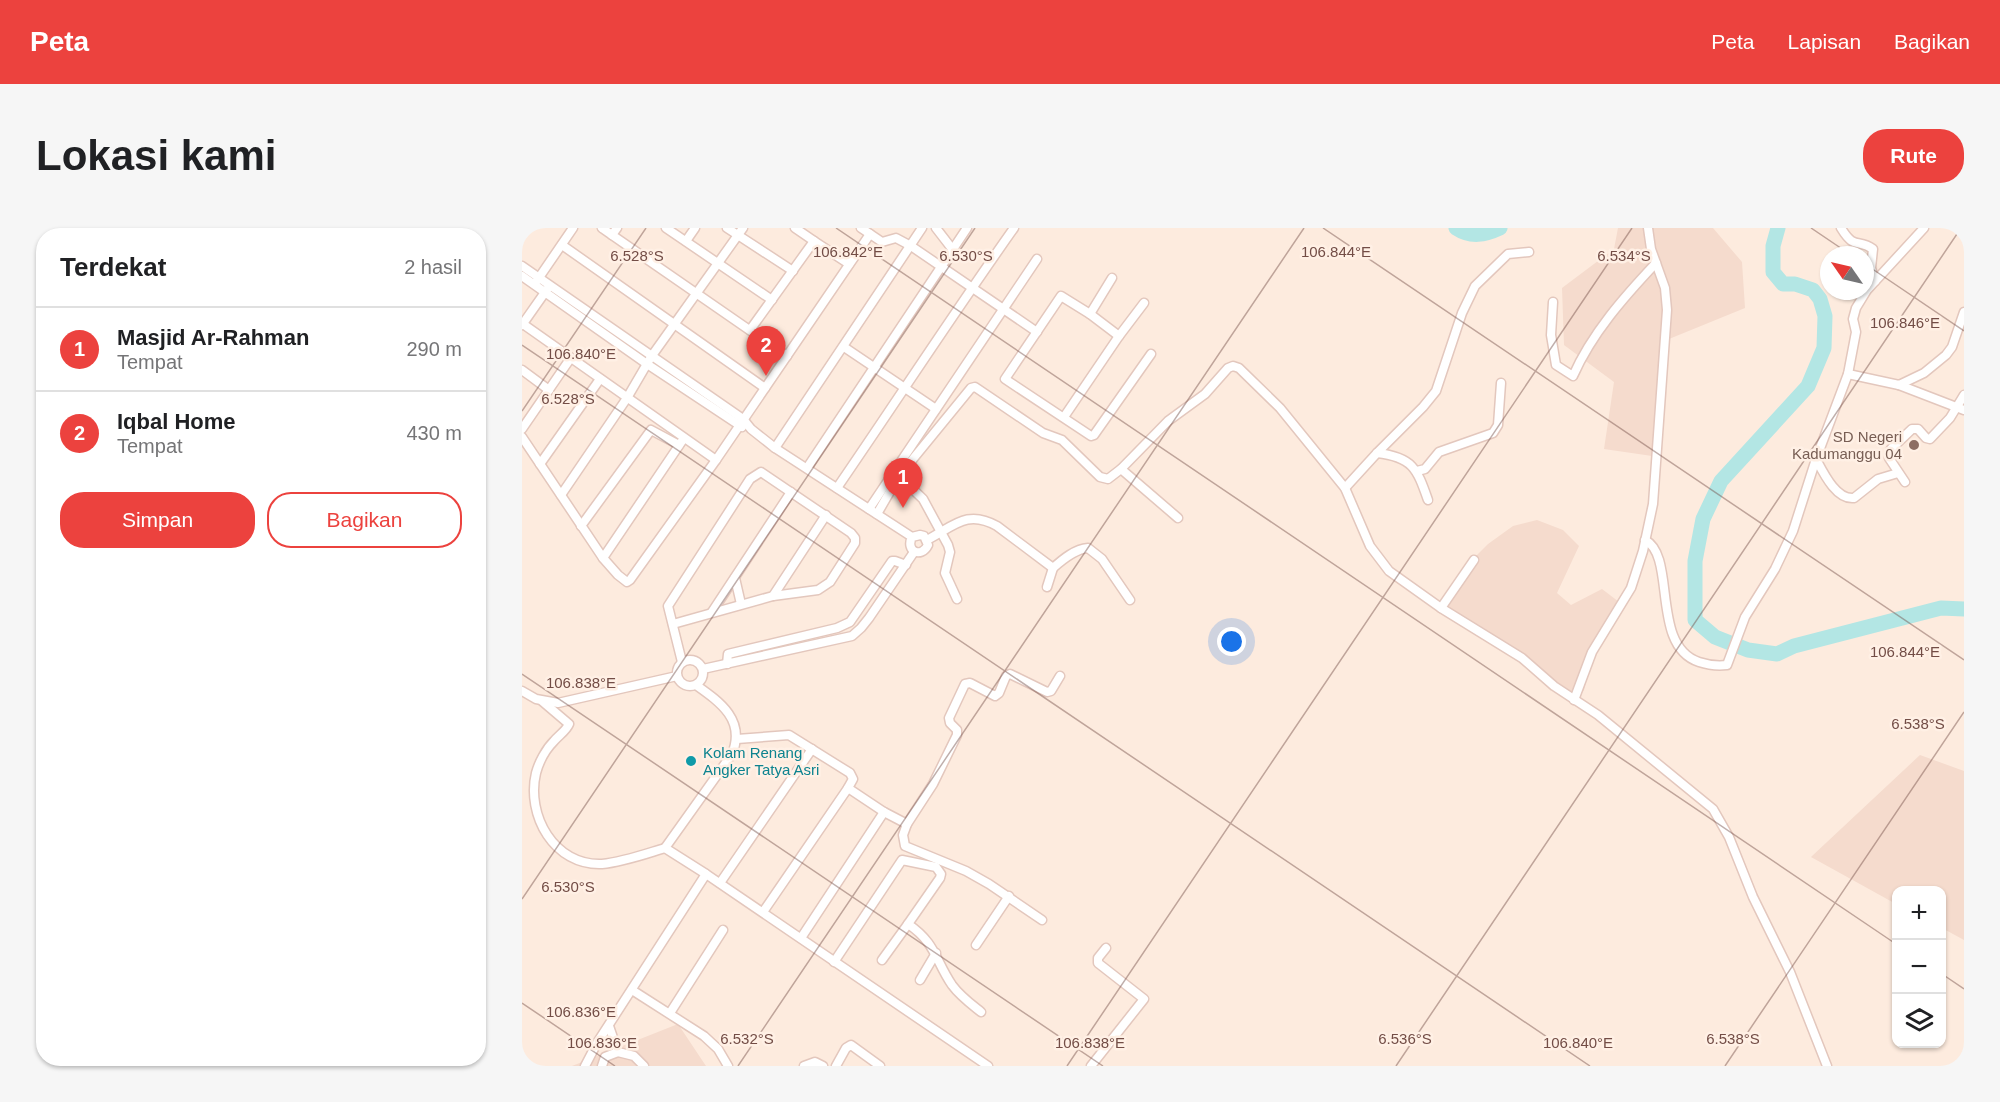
<!DOCTYPE html>
<html lang="id">
<meta charset="utf-8">
<style>
:root{--surface:#fff;--page:#f6f6f6;--text:#202124;--muted:#757577;--line:#e0e0e0;--accent:#ec423e}
body{margin:0;font-family:Helvetica,sans-serif;background:var(--page);color:var(--text)}
.controls{position:absolute;right:18px;bottom:18px;display:grid;overflow:hidden;border-radius:12px;box-shadow:0 2px 4px #0004}
.controls button{width:54px;height:54px;display:grid;place-items:center;padding:0;border:0;border-bottom:2px solid var(--line);background:var(--surface);color:var(--text);font:30px sans-serif}
.compass{position:absolute;left:1298px;top:18px;width:54px;height:54px;border-radius:50%;background:var(--surface);box-shadow:0 2px 4px #0004;rotate:304deg}
.you{position:absolute;left:710px;top:414px;width:21px;height:21px;margin:-15px;border:4px solid #fff;border-radius:50%;background:#1a73e8;box-shadow:0 0 0 9px #1a73e833}
.badge{display:grid;place-items:center;width:39px;height:39px;border-radius:50%;background:var(--accent);color:#fff;font-size:20px;font-weight:700}
.pin{position:absolute;translate:-50% -50px;filter:drop-shadow(0 2px 3px #0008)}
.pin::after{content:'';position:absolute;top:32px;width:21px;height:18px;background:inherit;clip-path:polygon(0 0,100% 0,50% 100%)}
.list{margin:0;padding:0;list-style:none}
h2{display:flex;justify-content:space-between;align-items:center;height:78px;margin:0;padding:0 24px;font-size:26px}
h2 small{font-size:20px;font-weight:400;color:var(--muted)}
.list li{display:grid;grid-template-columns:39px 1fr auto;gap:18px;align-items:center;box-sizing:border-box;height:84px;padding:0 24px;border-top:2px solid var(--line)}
.list b{display:block;font-size:22px;white-space:nowrap}
.list p{margin:0;font-size:20px;white-space:nowrap;color:var(--muted)}
.list em{font-size:20px;font-style:normal;color:var(--muted)}
.actions{display:flex;gap:12px;padding:18px 24px}
.actions a{flex:1;padding:14px 0;border:2px solid var(--accent);border-radius:24px;text-align:center;font-size:21px;color:var(--accent)}
.actions .main{background:var(--accent);color:#fff}
.icon{flex:none;width:33px;height:33px;fill:none;stroke:currentColor;stroke-width:2;stroke-linecap:round;stroke-linejoin:round}
.map{position:relative;flex:none;width:1442px;height:838px;overflow:hidden;border-radius:24px}
header{display:flex;align-items:center;gap:36px;box-sizing:border-box;height:84px;padding:0 30px;background:var(--accent);color:#fff}
header strong{font-size:28px}
nav{display:flex;gap:33px;margin-inline-start:auto;font-size:21px}
.intro{display:flex;align-items:center;justify-content:space-between;box-sizing:border-box;height:144px;padding:0 36px}
h1{margin:0;font-size:42px}
.button{padding:15px 27px;border-radius:24px;background:var(--accent);color:#fff;font-size:21px;font-weight:700}
main{display:flex;gap:36px;padding:0 36px}
aside{flex:1;background:var(--surface);border-radius:24px;box-shadow:0 2px 4px #0004}
.map>svg:first-child{display:block}
</style>
<header>
<strong>Peta</strong>
<nav><a>Peta</a><a>Lapisan</a><a>Bagikan</a></nav>
</header>
<div class="intro"><h1>Lokasi kami</h1><a class="button">Rute</a></div>
<main>
<aside>
<h2>Terdekat<small>2 hasil</small></h2>
<ul class="list">
<li><span class="badge">1</span><div><b>Masjid Ar-Rahman</b><p>Tempat</p></div><em>290 m</em></li>
<li><span class="badge">2</span><div><b>Iqbal Home</b><p>Tempat</p></div><em>430 m</em></li>
</ul>
<div class="actions"><a class="main">Simpan</a><a>Bagikan</a></div>
</aside>
<div class="map">
<svg width="1442" height="838" viewBox="0 0 1442 838">
<rect width="100%" height="100%" fill="#fdebde"/>
<g fill="#f5dbcd">
<path d="M 1096,0 L 1191,0 L 1220,34 L 1223,80 L 1147,111 L 1137,229 L 1082,221 L 1092,154 L 1042,117 L 1040,60 L 1092,21 Z"/>
<path d="M 1015,292 L 1041,302 L 1057,318 L 1035,365 L 1049,377 L 1080,361 L 1101,377 L 1072,423 L 1062,462 L 1055,471 L 1002,433 L 915,380 L 942,340 L 966,316 L 991,298 Z"/>
<path d="M 1398,527 L 1442,543 L 1442,712 L 1420,700 L 1420,662 L 1374,662 L 1374,676 L 1289,629 Z"/>
<path d="M 156,796 L 184,838 L 50,838 Z"/>
</g>
<g fill="none" stroke-linecap="round" stroke-linejoin="round">
<g stroke="#b3e6e4" stroke-width="15">
<path d="M 934,0 C 949,10 963,7 978,0"/>
<path d="M 1256,0 L 1251,18 L 1251,44 L 1261,56 L 1273,56 L 1291,62 L 1298,71 L 1303,88 L 1302,120 L 1286,158 L 1199,253 L 1181,291 L 1173,333 L 1173,392 L 1193,409 L 1226,422 L 1255,426 L 1272,418 L 1419,380 L 1442,381"/>
</g>
<g stroke="#e3c7bd" stroke-width="11">
<g id="minor">
<path d="M 80,0 L 90,7"/>
<path d="M 95,0 L 90,7 L 265,128"/>
<path d="M 144,0 L 250,72"/>
<path d="M 205,0 L 271,43"/>
<path d="M 339,0 L 360,14 L 374,10 L 389,18 L 515,104"/>
<path d="M 414,0 L 431,22"/>
<path d="M 1319,0 C 1333,23 1336,10 1351,21 L 1349,40 L 1353,53"/>
<path d="M 0,2 L 1,0"/>
<path d="M 164,13 L 173,0"/>
<path d="M 292,13 L 327,36"/>
<path d="M 40,17 L 243,160"/>
<path d="M 0,38 L 221,191 L 229,201 L 253,220 L 390,309 L 398,307 L 402,308 L 406,317 C 399,331 383,323 390,309"/>
<path d="M 0,48 L 125,136 L 220,199"/>
<path d="M 14,54 L 51,0"/>
<path d="M 1031,74 L 1029,107 L 1034,137 L 1051,148 C 1070,105 1102,69 1134,35"/>
<path d="M 568,86 L 590,50"/>
<path d="M 1,96 L 194,232"/>
<path d="M 0,97 L 26,60"/>
<path d="M 228,102 L 292,13 L 273,0"/>
<path d="M 597,108 L 568,86 L 539,68 L 483,151 L 569,208 L 572,207 L 629,126"/>
<path d="M 322,119 L 414,181"/>
<path d="M 0,142 L 27,162"/>
<path d="M 1326,146 L 1377,157 L 1402,145 L 1424,127 L 1430,119 L 1442,84"/>
<path d="M 1377,157 L 1442,182"/>
<path d="M 542,189 L 597,108 L 622,75"/>
<path d="M 0,201 L 48,131"/>
<path d="M 0,209 L 81,330 L 96,347 L 105,354 L 108,352 L 194,232 L 348,6"/>
<path d="M 253,220 L 400,0"/>
<path d="M 855,225 C 891,229 895,241 906,272"/>
<path d="M 1294,231 C 1301,244 1314,272 1332,270 L 1356,251 L 1376,245"/>
<path d="M 18,236 L 78,151"/>
<path d="M 285,240 L 445,0"/>
<path d="M 599,241 L 656,290"/>
<path d="M 895,243 L 903,241 L 917,224 L 971,205 L 976,197 L 979,155"/>
<path d="M 377,248 L 401,271 L 426,317 L 428,324 L 423,345 L 435,371"/>
<path d="M 1383,254 L 1367,230 L 1369,221 L 1390,201 L 1396,201 L 1404,210 L 1408,211 L 1428,190 L 1442,167"/>
<path d="M 315,260 C 374,174 431,86 492,0"/>
<path d="M 823,260 L 855,225 L 901,179 L 914,163 L 940,85 L 953,58 L 986,26 L 1007,24"/>
<path d="M 39,267 L 105,170 L 129,129 L 221,0"/>
<path d="M 347,281 L 515,31"/>
<path d="M 355,286 L 377,248 L 449,160 L 453,159 L 456,161 L 521,205 L 540,212 L 578,249 L 586,251 L 599,241 L 646,193 L 683,166 L 706,140 L 711,138 L 717,140 L 758,180 L 823,260 L 848,318 L 867,343 L 919,380 L 1000,430 L 1032,458 L 1076,487 L 1191,581 L 1207,609 L 1231,669 L 1268,744 L 1305,838"/>
<path d="M 59,298 L 129,202 L 157,217"/>
<path d="M 405,312 C 432,298 445,281 475,298 L 531,340 C 541,331 553,321 566,320 L 580,331 L 608,372"/>
<path d="M 1123,312 C 1155,328 1128,418 1177,434 C 1186,437 1196,438 1205,437 L 1223,389 L 1253,341 L 1271,303 L 1294,231 L 1326,146 L 1334,104 L 1331,91 L 1334,80 L 1345,62 L 1402,0"/>
<path d="M 81,330 L 160,213"/>
<path d="M 213,350 L 219,376"/>
<path d="M 525,359 L 531,340"/>
<path d="M 919,380 L 952,332"/>
<path d="M 190,384 L 269,264"/>
<path d="M 151,396 L 251,368 L 304,287"/>
<circle cx="168" cy="445" r="13"/>
<path d="M 160,434 L 146,378 L 228,251 L 239,244 L 329,305 L 333,310 L 333,315 L 308,354 L 296,362 L 251,368"/>
<path d="M 205,436 L 206,426 L 315,400 L 328,394 L 370,333 L 373,333 L 384,337"/>
<path d="M 181,441 L 330,408 L 339,400 L 347,390 L 392,324"/>
<path d="M 174,457 C 198,474 224,492 210,526 L 143,620 L 184,646 L 466,838"/>
<path d="M 0,463 L 14,471 L 36,475 L 155,448"/>
<path d="M 1052,472 L 1070,424 L 1109,360 L 1121,323 L 1131,276 L 1145,82 L 1143,60 L 1129,21 L 1126,0"/>
<path d="M 20,473 L 47,496 C 44,503 37,507 32,513 C 24,521 17,534 14,545 C 4,587 32,638 80,636 C 101,634 123,626 143,620"/>
<path d="M 215,511 L 267,507 L 328,545 L 331,551 L 326,560 L 362,584 L 385,596 L 381,607 L 383,618 L 444,643 L 467,656 L 520,692"/>
<path d="M 385,596 L 411,556 L 435,507 L 435,502 L 428,495 L 427,490 L 443,456 L 448,455 L 473,468 L 477,465 L 484,448 L 488,446 L 525,464 L 529,463 L 538,448"/>
<path d="M 198,655 L 290,521"/>
<path d="M 241,684 L 326,560"/>
<path d="M 279,710 L 362,584"/>
<path d="M 454,717 L 487,668"/>
<path d="M 360,732 L 386,696"/>
<path d="M 312,734 L 380,632 L 414,639 L 419,646 L 418,650 L 386,696 C 414,715 413,732 430,757 C 438,768 449,776 459,784"/>
<path d="M 398,752 L 414,725"/>
<path d="M 110,762 L 182,808 L 196,821 L 206,838"/>
<path d="M 148,785 L 201,702"/>
<path d="M 96,824 L 112,828 L 122,838"/>
<path d="M 63,838 L 75,815 L 184,646"/>
<path d="M 80,838 L 83,829 L 96,824 L 87,798"/>
<path d="M 282,838 L 293,834 L 301,838"/>
<path d="M 314,838 L 324,820 L 329,817 L 358,838"/>
<path d="M 569,838 L 622,771 L 576,735 L 576,730 L 584,720"/>
</g>
</g>
<use href="#minor" stroke="#fff" stroke-width="8"/>
</g>
<path fill="none" stroke="#734d46" stroke-width="1.5" stroke-opacity="0.45" d="M 314,0 L 1374,716M 801,0 L 1442,432M 1289,0 L 1329,27M 1343,36 L 1442,103M 0,117 L 1068,838M 0,183 L 124,0M 0,446 L 581,838M 0,671 L 453,0M 1420,746 L 1442,761M 0,775 L 93,838M 216,838 L 782,0M 545,838 L 1110,0M 874,838 L 1439,0M 1203,838 L 1442,484"/>
<circle fill="#8d6e63" stroke="#fff0e5" stroke-width="2" cx="1392" cy="217" r="6"/>
<circle fill="#0f9aa8" stroke="#fff0e5" stroke-width="2" cx="169" cy="533" r="6"/>
<g text-anchor="middle" dominant-baseline="central" stroke-width="5" stroke-linejoin="round" paint-order="stroke">
<g font-size="15" fill="#785e54" stroke="#fff0e5" text-anchor="end">
<text x="1380" y="208">SD Negeri<tspan x="1380" dy="17">Kadumanggu 04</tspan></text>
</g>
<g font-size="15" fill="#0d838f" stroke="#fff0e5" text-anchor="start">
<text x="181" y="524">Kolam Renang<tspan x="181" dy="17">Angker Tatya Asri</tspan></text>
</g>
</g>
<g font-size="15" text-anchor="middle" fill="#734d46" stroke="#fff0e5" stroke-width="5" stroke-linejoin="round" paint-order="stroke">
<text x="326" y="29">106.842°E</text>
<text x="814" y="29">106.844°E</text>
<text x="115" y="33">6.528°S</text>
<text x="444" y="33">6.530°S</text>
<text x="1102" y="33">6.534°S</text>
<text x="1383" y="100">106.846°E</text>
<text x="59" y="131">106.840°E</text>
<text x="46" y="176">6.528°S</text>
<text x="1383" y="429">106.844°E</text>
<text x="59" y="460">106.838°E</text>
<text x="1396" y="501">6.538°S</text>
<text x="46" y="664">6.530°S</text>
<text x="59" y="789">106.836°E</text>
<text x="225" y="816">6.532°S</text>
<text x="883" y="816">6.536°S</text>
<text x="1211" y="816">6.538°S</text>
<text x="80" y="820">106.836°E</text>
<text x="568" y="820">106.838°E</text>
<text x="1056" y="820">106.840°E</text>
</g>
</svg>
<div class="controls">
<button>+</button>
<button>−</button>
<button><svg class="icon" aria-label="layers" viewBox="0 0 24 24"><path d="M12 4l9 5-9 5-9-5zM3 14l9 5 9-5"/></svg></button>
</div>
<svg class="compass" viewBox="-18 -18 36 36"><path d="M0-13l5 13h-10z" fill="#e53935"/><path d="M0 13l5-13h-10z" fill="#757577"/></svg>
<div class="you"></div>
<div class="pin badge" style="left:381px;top:280px">1</div>
<div class="pin badge" style="left:244px;top:148px">2</div>
</div>
</main>
